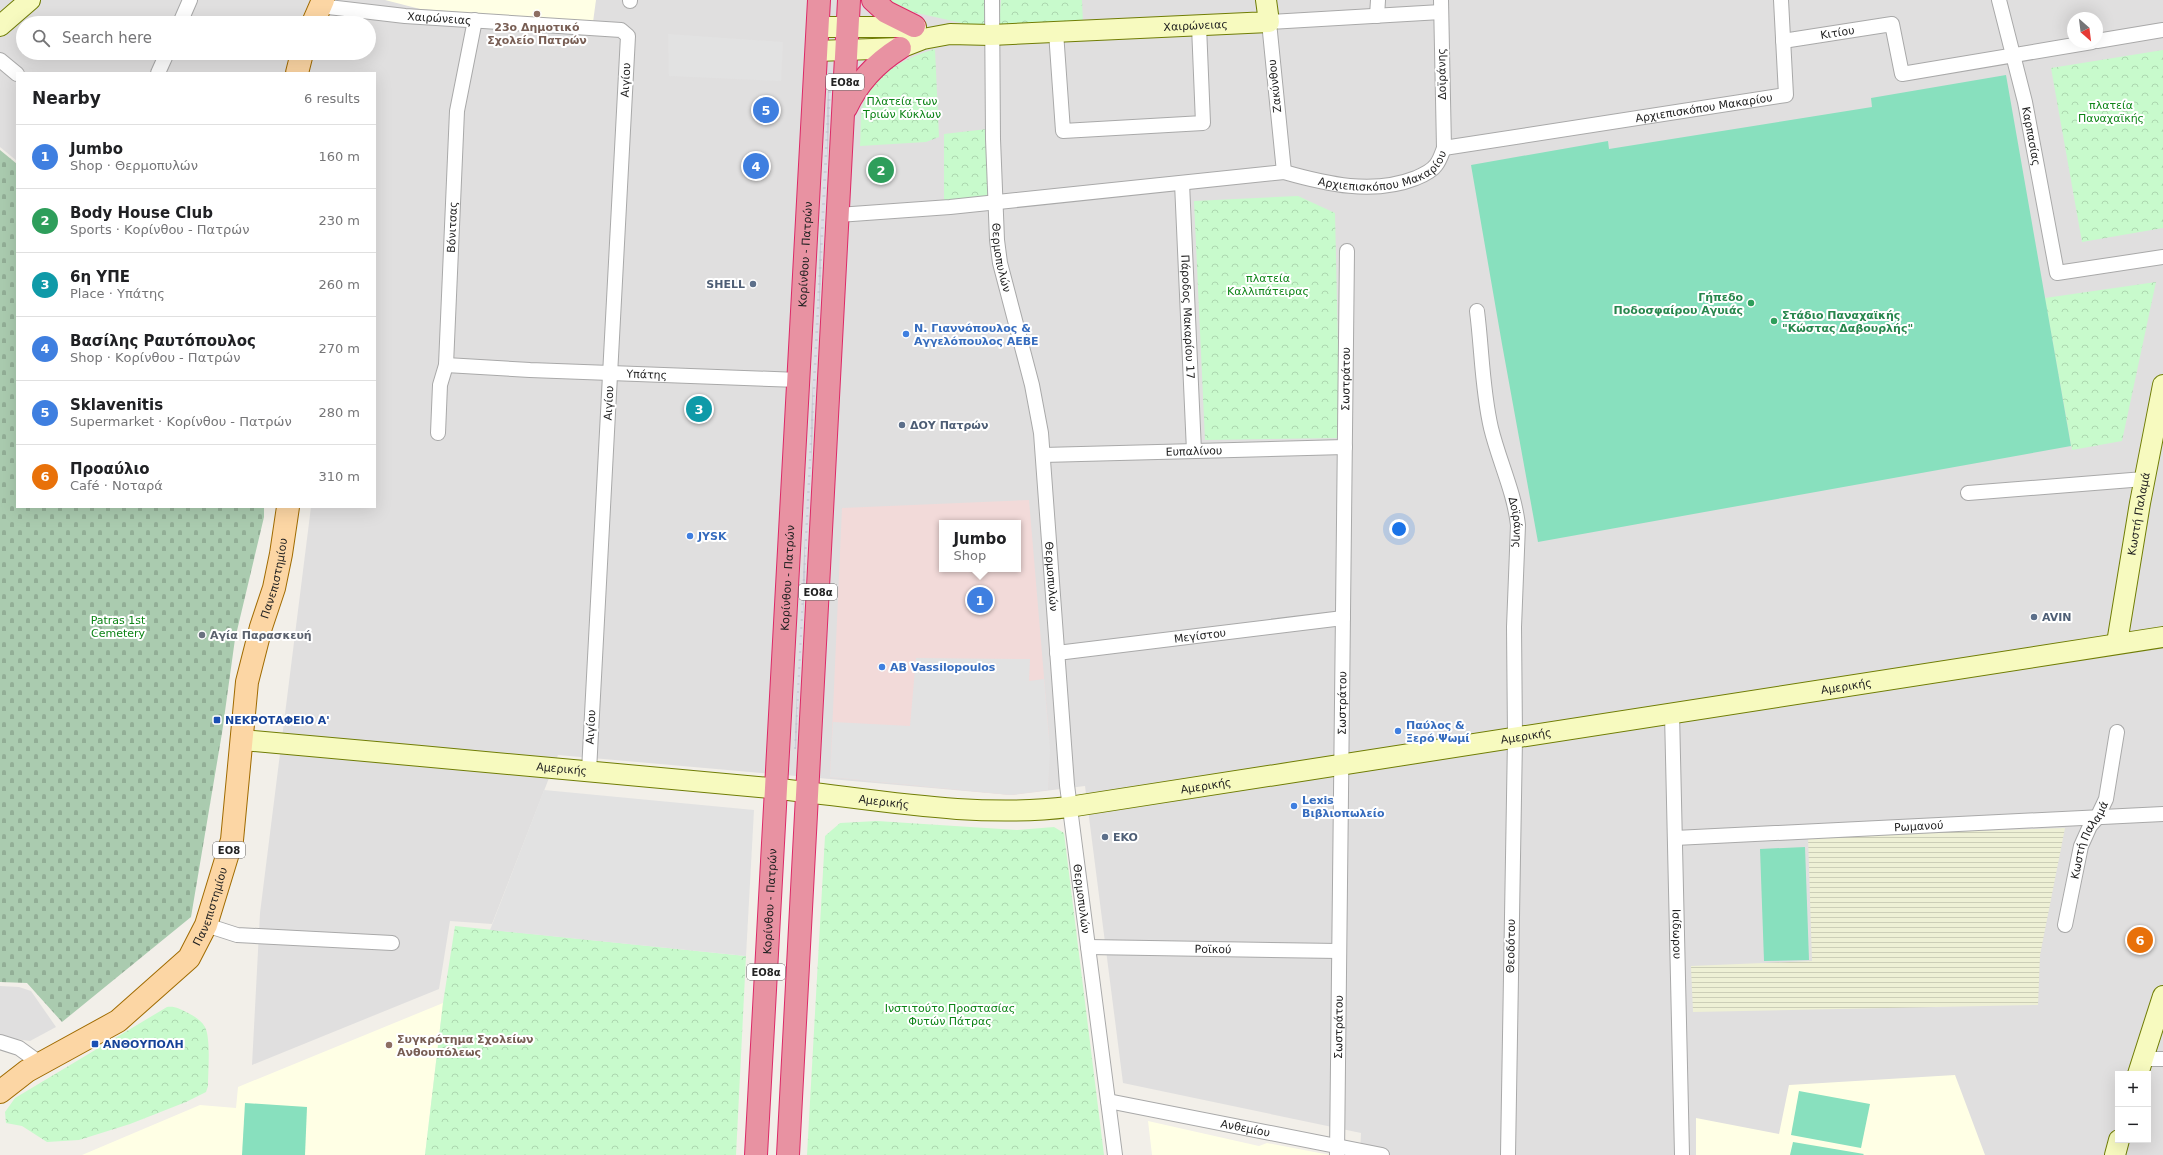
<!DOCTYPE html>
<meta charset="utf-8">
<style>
:root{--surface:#fff;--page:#f6f6f6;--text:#202124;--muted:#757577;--line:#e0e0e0;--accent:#d40000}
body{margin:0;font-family:"DejaVu Sans",sans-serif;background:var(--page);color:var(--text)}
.controls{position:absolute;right:12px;bottom:12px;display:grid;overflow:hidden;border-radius:0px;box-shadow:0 4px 16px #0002}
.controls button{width:36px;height:36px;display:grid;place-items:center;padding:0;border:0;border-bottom:1px solid var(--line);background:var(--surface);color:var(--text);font:20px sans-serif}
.compass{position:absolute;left:2067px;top:12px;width:36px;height:36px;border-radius:50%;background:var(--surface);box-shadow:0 4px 16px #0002;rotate:152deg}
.you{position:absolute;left:1399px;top:529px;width:14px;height:14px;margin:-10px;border:3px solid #fff;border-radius:50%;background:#1a73e8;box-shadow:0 0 0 6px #1a73e833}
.badge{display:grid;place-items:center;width:26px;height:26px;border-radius:50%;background:var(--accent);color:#fff;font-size:13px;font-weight:700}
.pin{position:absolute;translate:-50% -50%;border:2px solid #fff;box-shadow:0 1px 4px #0006}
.popup{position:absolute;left:939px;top:520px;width:82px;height:52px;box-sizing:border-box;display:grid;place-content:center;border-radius:0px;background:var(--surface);filter:drop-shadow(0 1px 3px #0005);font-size:13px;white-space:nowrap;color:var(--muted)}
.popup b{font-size:15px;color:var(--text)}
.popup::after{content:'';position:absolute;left:50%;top:100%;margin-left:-8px;border:8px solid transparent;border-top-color:var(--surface)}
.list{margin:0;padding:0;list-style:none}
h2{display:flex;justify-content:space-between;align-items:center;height:52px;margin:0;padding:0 16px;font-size:17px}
h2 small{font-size:13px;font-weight:400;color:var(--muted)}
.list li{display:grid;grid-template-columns:26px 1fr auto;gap:12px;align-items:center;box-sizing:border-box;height:64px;padding:0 16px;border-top:1px solid var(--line)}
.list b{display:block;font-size:15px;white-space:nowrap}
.list p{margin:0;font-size:13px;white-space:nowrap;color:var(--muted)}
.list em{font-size:13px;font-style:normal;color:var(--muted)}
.icon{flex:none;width:22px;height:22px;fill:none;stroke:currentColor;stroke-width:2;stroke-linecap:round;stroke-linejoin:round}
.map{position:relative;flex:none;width:2163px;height:1155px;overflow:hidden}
.search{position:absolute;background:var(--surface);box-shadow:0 4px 16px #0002;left:16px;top:16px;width:360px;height:44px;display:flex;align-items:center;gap:10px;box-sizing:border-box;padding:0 14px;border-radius:22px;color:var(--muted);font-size:15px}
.panel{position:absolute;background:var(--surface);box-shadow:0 4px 16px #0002;left:16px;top:72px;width:360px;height:436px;border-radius:0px}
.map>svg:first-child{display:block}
</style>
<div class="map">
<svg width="2163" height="1155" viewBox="0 0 2163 1155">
<defs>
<pattern id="farmland-rules" width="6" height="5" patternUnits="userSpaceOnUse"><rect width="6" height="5" fill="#eef0d5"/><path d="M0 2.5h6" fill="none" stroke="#ccceb7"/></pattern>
<pattern id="cemetery-stones" width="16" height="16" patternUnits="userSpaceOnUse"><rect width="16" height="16" fill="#aacbaf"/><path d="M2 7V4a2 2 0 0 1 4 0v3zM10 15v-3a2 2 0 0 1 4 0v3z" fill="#92ae96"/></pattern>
<pattern id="park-crowns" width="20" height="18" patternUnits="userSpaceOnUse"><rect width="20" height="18" fill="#c8facc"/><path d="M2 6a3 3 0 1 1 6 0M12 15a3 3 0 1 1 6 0" fill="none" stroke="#acd6af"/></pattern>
<pattern id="plaza-grid" width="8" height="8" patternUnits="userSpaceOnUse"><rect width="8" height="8" fill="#dddde8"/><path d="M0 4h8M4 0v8" fill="none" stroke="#bdbdc7"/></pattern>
</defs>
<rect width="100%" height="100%" fill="#f2efe9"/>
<g fill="#e0dfdf" fill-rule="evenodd">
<path d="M 0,0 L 2163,0 L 2163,1155 L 1360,1155 L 1361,1133 L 1123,1083 L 1085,786 L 1011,795 L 558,755 L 492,924 L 450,921 L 439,989 L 252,1065 L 260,913 L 311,507 L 375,507 L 375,73 L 17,73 L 17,161 L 0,147 ZM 2073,18 L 2097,18 L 2097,42 L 2073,42 ZM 23,23 L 369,23 L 369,53 L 23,53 ZM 942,523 L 1018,523 L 1018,569 L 942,569 ZM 2118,1074 L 2148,1074 L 2148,1140 L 2118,1140 Z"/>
<path d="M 0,986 L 19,987 L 31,991 L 56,1027 L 30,1041 L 0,1037 Z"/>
</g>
<path fill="#f2dad9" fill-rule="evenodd" d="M 1029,500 L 1049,736 L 1048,790 L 1011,795 L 830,777 L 842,508 ZM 942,523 L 1018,523 L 1018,569 L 942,569 Z"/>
<g fill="#ffffe5">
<path d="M 385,0 L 596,0 L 593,22 L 420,9 Z"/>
<path d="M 443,1003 L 425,1155 L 82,1155 L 200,1105 L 236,1108 L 238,1087 Z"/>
<path d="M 1955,1075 L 1985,1155 L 1696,1155 L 1696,1118 L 1779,1134 L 1789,1085 Z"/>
<path d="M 1148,1121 L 1259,1146 L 1267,1143 L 1330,1155 L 1152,1155 Z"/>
</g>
<path fill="url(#farmland-rules)" d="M 2065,828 L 2040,955 L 2038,1005 L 1693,1012 L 1691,966 L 1812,961 L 1808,836 Z"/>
<path fill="url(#cemetery-stones)" d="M 0,150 L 17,164 L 17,507 L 264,507 L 264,517 L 235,639 L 222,733 L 191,917 L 62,1022 L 27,983 L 0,982 Z"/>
<g fill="url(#park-crowns)">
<path d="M 887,0 L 986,0 L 984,28 L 908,11 Z"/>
<path d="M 1001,0 L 1082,0 L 1083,24 L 999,27 Z"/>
<path d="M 935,49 L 939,137 L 926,142 L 860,146 C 861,134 860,121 862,109 C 870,75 905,58 935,49 Z"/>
<path d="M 2163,50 L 2163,228 L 2082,242 L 2051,68 Z"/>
<path d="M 987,129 L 990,197 L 944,201 L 944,134 Z"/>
<path d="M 1298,196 L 1335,213 L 1340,438 L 1205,440 L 1194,201 Z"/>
<path d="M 2156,282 L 2122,441 L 2072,450 L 2045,298 Z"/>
<path d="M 877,821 L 1017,830 L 1054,827 L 1064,833 L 1104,1155 L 807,1155 L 825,836 L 840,823 Z"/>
<path d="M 455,926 L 746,956 L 736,1155 L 425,1155 L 443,1003 Z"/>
<path d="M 167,1007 C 175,1006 180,1009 188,1013 C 194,1016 201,1020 205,1027 C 211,1039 208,1071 208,1086 L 206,1092 L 186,1102 L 130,1124 L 79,1140 L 47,1142 L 22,1126 L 6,1123 L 5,1112 L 15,1098 Z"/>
</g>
<g fill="#88e0be">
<path d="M 2006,75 L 2071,446 L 1538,542 L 1502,344 L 1471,165 L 1608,141 L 1609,149 L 1872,107 L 1871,98 Z"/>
<path d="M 1805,847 L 1809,960 L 1764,961 L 1760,849 Z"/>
<path d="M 1799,1091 L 1870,1104 L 1861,1148 L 1791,1135 Z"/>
<path d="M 245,1103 L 307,1107 L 305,1155 L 242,1155 Z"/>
<path d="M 1793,1142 L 1864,1154 L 1863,1155 L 1790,1155 Z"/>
</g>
<g fill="#e2e2e2">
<path d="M 668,34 L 783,42 L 781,81 L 669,76 Z"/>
<path d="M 916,658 L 1030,659 L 1029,681 L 1044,679 L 1050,750 L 1048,790 L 1011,795 L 830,777 L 833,722 L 910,726 Z"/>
<path d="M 544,790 L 754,810 L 746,956 L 490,930 Z"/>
</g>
<path fill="url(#plaza-grid)" d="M 829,69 L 832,70 L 796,749 L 794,749 Z"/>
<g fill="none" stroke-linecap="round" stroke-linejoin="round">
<g stroke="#a9a9a9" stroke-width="16">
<g id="street">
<path id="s1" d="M 992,0 L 993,139 L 997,240 L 1000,263 L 1032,385 L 1041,433 L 1067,785 L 1115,1155"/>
<path id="s2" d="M 1999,0 L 2025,102 L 2057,273 L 2163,257"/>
<path d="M 630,1 L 630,0"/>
<path id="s3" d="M 320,6 L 405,16 L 621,30 L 628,36 L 589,771"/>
<path d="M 1377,16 L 1378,0"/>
<path d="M 180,23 L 190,0"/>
<path d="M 1056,32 L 1063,131 L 1203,123 L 1199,26"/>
<path id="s4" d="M 1783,41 L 1892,24 L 1902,74 L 2092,42"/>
<path d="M 2097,41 L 2163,30"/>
<path d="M 0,60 L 17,74"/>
<path d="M 158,73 L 167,53"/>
<path id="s5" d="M 1444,148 L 1786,95 L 1781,0"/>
<path d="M 1284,172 L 1269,22 L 1441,12"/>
<path id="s6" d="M 1182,183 L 1194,451"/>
<path id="s7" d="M 838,215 L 950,207 L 1284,172 C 1326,184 1373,195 1416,178 C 1423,175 1432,171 1436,165 C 1440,160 1442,153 1444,148 L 1441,0"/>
<path id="s8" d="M 1477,311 C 1482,350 1482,389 1491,428 C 1499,461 1514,491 1518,525 L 1514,627 L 1515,738 L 1508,1155"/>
<path id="s9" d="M 446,365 L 530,370 L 799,380"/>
<path id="s10" d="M 438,433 L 440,385 L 446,365 L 457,111 L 475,20"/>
<path id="s11" d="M 1043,455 L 1345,447"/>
<path d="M 1968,493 L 2144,479"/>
<path id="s12" d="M 1057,653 L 1343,618"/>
<path id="s13" d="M 1672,713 L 1682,1155"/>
<path id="s14" d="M 1675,838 L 2163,814"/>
<path d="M 206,925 L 237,935 L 392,943"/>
<path id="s15" d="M 2065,925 L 2081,846 L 2090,826 L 2097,818 L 2106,799 L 2117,732"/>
<path id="s16" d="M 1088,947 L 1339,951"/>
<path d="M 0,1042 L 19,1048 L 41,1064"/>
<path d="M 2142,1059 L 2163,1059"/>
<path id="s17" d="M 1108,1101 L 1382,1155"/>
<path id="s18" d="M 1337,1155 L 1347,251"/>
</g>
</g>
<g stroke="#707d05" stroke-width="22">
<g id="secondary">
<path d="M 0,26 L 30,0"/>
<path d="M 818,27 L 916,27"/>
<path id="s19" d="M 817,51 L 900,48 L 923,39 L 950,34 L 991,35 L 1269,22 L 1266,0"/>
<path id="s20" d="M 2117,643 L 2140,503 L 2163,385"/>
<path id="s21" d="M 242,740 C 418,756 594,771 770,788 C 870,798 969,819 1069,807 L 2163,637"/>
<path d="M 2138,1074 L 2163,996"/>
<path d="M 2115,1155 L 2119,1140"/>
</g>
</g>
<g stroke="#a06b00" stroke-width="24">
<g id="primary">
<path d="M 313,23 L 323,0"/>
<path d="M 297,73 L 302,53"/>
<path id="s22" d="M 0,1092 L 27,1071 L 118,1021 L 189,958 L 206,925 L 232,840 L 247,682 L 261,627 L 274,588 L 281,554 L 288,507"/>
</g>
</g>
<g stroke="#dc2a67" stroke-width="24">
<g id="highway">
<path d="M 873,0 L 886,12 L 914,26"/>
<path d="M 846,108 C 858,82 876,63 900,48"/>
<path id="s23" d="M 756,1155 L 819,0"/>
<path d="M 788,1155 L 849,0"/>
</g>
</g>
<use href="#street" stroke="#fff" stroke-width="14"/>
<use href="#secondary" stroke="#f7fabf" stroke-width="20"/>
<use href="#primary" stroke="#fcd6a4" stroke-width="22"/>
<use href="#highway" stroke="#e892a2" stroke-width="22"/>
</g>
<g fill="#8d6e63" stroke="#fff" stroke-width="1.5">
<circle cx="537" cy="14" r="4"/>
<circle cx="389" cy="1045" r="4"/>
</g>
<g fill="#5c6f8a" stroke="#fff" stroke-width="1.5">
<circle cx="753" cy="284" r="4"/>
<circle cx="902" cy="425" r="4"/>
<circle cx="2034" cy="617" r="4"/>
<circle cx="1105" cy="837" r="4"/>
</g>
<g fill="#2e9e5b" stroke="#fff" stroke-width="1.5">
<circle cx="1751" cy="303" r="4"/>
<circle cx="1774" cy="321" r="4"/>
</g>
<g fill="#3f7fe0" stroke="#fff" stroke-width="1.5">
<circle cx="906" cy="334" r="4"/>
<circle cx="690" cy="536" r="4"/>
<circle cx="882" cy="667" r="4"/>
<circle cx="1398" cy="731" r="4"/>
<circle cx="1294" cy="806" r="4"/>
</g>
<circle fill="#6b7280" stroke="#fff" stroke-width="1.5" cx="202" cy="635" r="4"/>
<g fill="#1a4fb4" stroke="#fff" stroke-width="1.5">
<rect x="213" y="716" width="8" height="8" rx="2"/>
<rect x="91" y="1040" width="8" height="8" rx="2"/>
</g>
<g text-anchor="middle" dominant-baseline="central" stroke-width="4" stroke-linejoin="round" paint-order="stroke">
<g fill="#fff" stroke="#646464" stroke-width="1">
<rect x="826" y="74" width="38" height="16" rx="3"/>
<rect x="799" y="584" width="38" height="16" rx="3"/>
<rect x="213" y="842" width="32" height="16" rx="3"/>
<rect x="747" y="964" width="38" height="16" rx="3"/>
</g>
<g font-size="10" font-weight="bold" fill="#222">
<text x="845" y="82">ΕΟ8α</text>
<text x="818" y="592">ΕΟ8α</text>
<text x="229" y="850">ΕΟ8</text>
<text x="766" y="972">ΕΟ8α</text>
</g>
<g font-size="11" fill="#222" stroke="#fff">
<text stroke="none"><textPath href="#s3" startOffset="120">Χαιρώνειας</textPath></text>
<text stroke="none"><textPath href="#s19" startOffset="381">Χαιρώνειας</textPath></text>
<text stroke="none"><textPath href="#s4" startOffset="55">Κιτίου</textPath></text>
<text transform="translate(1442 74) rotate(-91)">Δοϊράνης</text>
<text transform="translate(626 80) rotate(-87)">Αιγίου</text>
<text transform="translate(1275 86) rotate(-96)">Ζακύνθου</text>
<text stroke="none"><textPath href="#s5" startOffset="263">Αρχιεπισκόπου Μακαρίου</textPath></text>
<text stroke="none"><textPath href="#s2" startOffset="140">Καρπασίας</textPath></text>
<text stroke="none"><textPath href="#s7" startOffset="553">Αρχιεπισκόπου Μακαρίου</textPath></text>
<text stroke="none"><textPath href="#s10" startOffset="207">Βόνιτσας</textPath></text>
<text stroke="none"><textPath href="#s23" startOffset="902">Κορίνθου - Πατρών</textPath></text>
<text stroke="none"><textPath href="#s1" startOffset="258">Θερμοπυλών</textPath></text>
<text stroke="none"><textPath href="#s6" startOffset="134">Πάροδος Μακαρίου 17</textPath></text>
<text stroke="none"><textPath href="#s9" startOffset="201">Υπάτης</textPath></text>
<text stroke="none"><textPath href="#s18" startOffset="776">Σωστράτου</textPath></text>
<text transform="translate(609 403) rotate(-87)">Αιγίου</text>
<text stroke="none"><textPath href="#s11" startOffset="151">Ευπαλίνου</textPath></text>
<text stroke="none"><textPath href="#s20" startOffset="131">Κωστή Παλαμά</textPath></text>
<text stroke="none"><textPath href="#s8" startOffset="216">Δοϊράνης</textPath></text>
<text stroke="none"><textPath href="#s23" startOffset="578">Κορίνθου - Πατρών</textPath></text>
<text stroke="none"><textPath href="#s1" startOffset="582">Θερμοπυλών</textPath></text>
<text stroke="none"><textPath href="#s22" startOffset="625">Πανεπιστημίου</textPath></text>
<text stroke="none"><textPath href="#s12" startOffset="144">Μεγίστου</textPath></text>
<text stroke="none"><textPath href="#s21" startOffset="1617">Αμερικής</textPath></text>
<text stroke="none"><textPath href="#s18" startOffset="452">Σωστράτου</textPath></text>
<text transform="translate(591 727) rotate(-87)">Αιγίου</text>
<text stroke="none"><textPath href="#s21" startOffset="1293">Αμερικής</textPath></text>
<text stroke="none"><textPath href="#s21" startOffset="321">Αμερικής</textPath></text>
<text stroke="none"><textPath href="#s21" startOffset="969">Αμερικής</textPath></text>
<text stroke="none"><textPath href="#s21" startOffset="645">Αμερικής</textPath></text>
<text stroke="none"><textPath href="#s14" startOffset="244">Ρωμανού</textPath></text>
<text stroke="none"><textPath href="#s15" startOffset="89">Κωστή Παλαμά</textPath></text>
<text stroke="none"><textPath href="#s1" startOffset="906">Θερμοπυλών</textPath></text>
<text stroke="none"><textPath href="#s23" startOffset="254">Κορίνθου - Πατρών</textPath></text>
<text stroke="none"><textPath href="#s22" startOffset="289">Πανεπιστημίου</textPath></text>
<text stroke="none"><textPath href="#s13" startOffset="221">Ισίδωρου</textPath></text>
<text transform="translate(1511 946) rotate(-89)">Θεοδότου</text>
<text stroke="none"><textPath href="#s16" startOffset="125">Ροϊκού</textPath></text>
<text stroke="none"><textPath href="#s18" startOffset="128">Σωστράτου</textPath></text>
<text stroke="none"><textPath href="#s17" startOffset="140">Ανθεμίου</textPath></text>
</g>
<g font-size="11" font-weight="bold" fill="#785e54" stroke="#fff">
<text x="537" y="27">23ο Δημοτικό<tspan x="537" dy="13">Σχολείο Πατρών</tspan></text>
<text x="397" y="1039" text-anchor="start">Συγκρότημα Σχολείων<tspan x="397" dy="13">Ανθουπόλεως</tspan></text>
</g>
<g font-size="11" fill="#0c8416" stroke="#fff">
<text x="902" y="101">Πλατεία των<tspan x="902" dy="13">Τριών Κύκλων</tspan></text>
<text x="2111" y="105">πλατεία<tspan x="2111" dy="13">Παναχαϊκής</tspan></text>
<text x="1268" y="278">πλατεία<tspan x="1268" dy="13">Καλλιπάτειρας</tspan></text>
<text x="118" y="620">Patras 1st<tspan x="118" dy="13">Cemetery</tspan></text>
<text x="950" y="1008">Ινστιτούτο Προστασίας<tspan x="950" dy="13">Φυτών Πάτρας</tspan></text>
</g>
<g font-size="11" font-weight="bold" fill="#4e5e75" stroke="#fff" text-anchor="start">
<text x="745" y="284" text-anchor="end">SHELL</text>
<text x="910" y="425">ΔΟΥ Πατρών</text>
<text x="2042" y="617">AVIN</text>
<text x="1113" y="837">EKO</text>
</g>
<g font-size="11" font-weight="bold" fill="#27864d" stroke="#fff" text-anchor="end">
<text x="1743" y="297">Γήπεδο<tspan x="1743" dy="13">Ποδοσφαίρου Αγυιάς</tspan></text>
<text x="1782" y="315" text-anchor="start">Στάδιο Παναχαϊκής<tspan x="1782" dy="13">"Κώστας Δαβουρλής"</tspan></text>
</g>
<g font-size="11" font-weight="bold" fill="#366cbe" stroke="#fff" text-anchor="start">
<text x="914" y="328">Ν. Γιαννόπουλος &amp;<tspan x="914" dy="13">Αγγελόπουλος ΑΕΒΕ</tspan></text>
<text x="698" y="536">JYSK</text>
<text x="890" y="667">AB Vassilopoulos</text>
<text x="1406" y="725">Παύλος &amp;<tspan x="1406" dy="13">Ξερό Ψωμί</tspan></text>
<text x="1302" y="800">Lexis<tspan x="1302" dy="13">Βιβλιοπωλείο</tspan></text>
</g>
<g font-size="11" font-weight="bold" fill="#5b616d" stroke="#fff" text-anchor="start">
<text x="210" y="635">Αγία Παρασκευή</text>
</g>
<g font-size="11" font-weight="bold" fill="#164399" stroke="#fff" text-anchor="start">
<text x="225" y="720">ΝΕΚΡΟΤΑΦΕΙΟ Α'</text>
<text x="103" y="1044">ΑΝΘΟΥΠΟΛΗ</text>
</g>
</g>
</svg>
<div class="controls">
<button>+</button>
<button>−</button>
</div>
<svg class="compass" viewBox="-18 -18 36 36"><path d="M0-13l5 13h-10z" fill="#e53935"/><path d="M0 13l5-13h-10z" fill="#757577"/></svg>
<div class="you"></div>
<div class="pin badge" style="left:980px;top:600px;background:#3f7fe0">1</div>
<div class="popup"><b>Jumbo</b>Shop</div>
<div class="pin badge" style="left:881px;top:170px;background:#2e9e5b">2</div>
<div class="pin badge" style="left:699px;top:409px;background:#0f9aa8">3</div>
<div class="pin badge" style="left:756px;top:166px;background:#3f7fe0">4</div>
<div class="pin badge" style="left:766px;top:110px;background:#3f7fe0">5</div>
<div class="pin badge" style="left:2140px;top:940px;background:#e8710a">6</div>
<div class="search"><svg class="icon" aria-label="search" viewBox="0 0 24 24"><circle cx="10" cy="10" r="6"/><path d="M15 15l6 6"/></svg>Search here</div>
<section class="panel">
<h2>Nearby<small>6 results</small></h2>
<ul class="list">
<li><span class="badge" style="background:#3f7fe0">1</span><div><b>Jumbo</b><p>Shop · Θερμοπυλών</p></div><em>160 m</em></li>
<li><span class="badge" style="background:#2e9e5b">2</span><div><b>Body House Club</b><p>Sports · Κορίνθου - Πατρών</p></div><em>230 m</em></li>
<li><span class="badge" style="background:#0f9aa8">3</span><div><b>6η ΥΠΕ</b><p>Place · Υπάτης</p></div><em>260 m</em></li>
<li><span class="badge" style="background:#3f7fe0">4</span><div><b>Βασίλης Ραυτόπουλος</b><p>Shop · Κορίνθου - Πατρών</p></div><em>270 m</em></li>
<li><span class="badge" style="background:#3f7fe0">5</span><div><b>Sklavenitis</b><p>Supermarket · Κορίνθου - Πατρών</p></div><em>280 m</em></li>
<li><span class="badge" style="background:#e8710a">6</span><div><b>Προαύλιο</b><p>Café · Νοταρά</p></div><em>310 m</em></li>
</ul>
</section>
</div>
